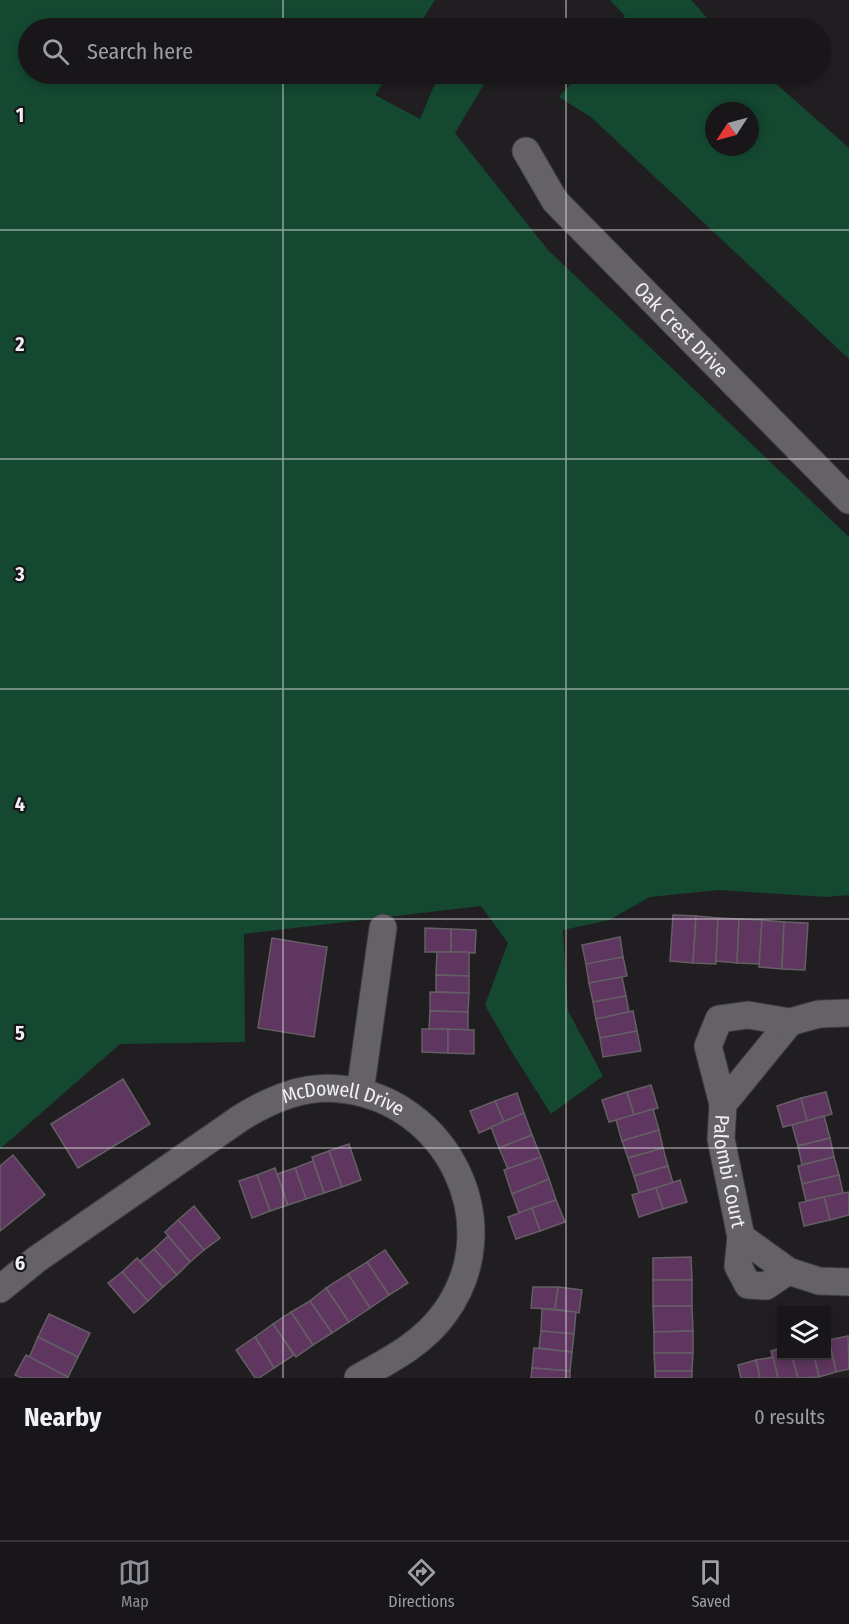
<!DOCTYPE html>
<style>
:root{--surface:#19161a;--page:#262327;--text:#f1f3f6;--muted:#9f9fa2;--line:#373539;--accent:#8c9099}
body{margin:0;font-family:"Fira Sans Condensed",sans-serif;background:var(--page);color:var(--text)}
.controls{position:absolute;right:18px;bottom:18px;display:grid;overflow:hidden;border-radius:0px;box-shadow:0 3px 9px #0003}
.controls button{width:54px;height:54px;display:grid;place-items:center;padding:0;border:0;border-bottom:2px solid var(--line);background:var(--surface);color:var(--text);font:30px sans-serif}
.compass{position:absolute;left:705px;top:102px;width:54px;height:54px;border-radius:50%;background:var(--surface);box-shadow:0 3px 9px #0003;rotate:234deg}
.list{margin:0;padding:0;list-style:none}
h2{display:flex;justify-content:space-between;align-items:center;height:78px;margin:0;padding:0 24px;font-size:26px}
h2 small{font-size:20px;font-weight:400;color:var(--muted)}
.icon{flex:none;width:33px;height:33px;fill:none;stroke:currentColor;stroke-width:2;stroke-linecap:round;stroke-linejoin:round}
.map{position:relative;flex:none;width:849px;height:1378px;overflow:hidden}
.search{position:absolute;background:var(--surface);box-shadow:0 3px 9px #0003;left:18px;right:18px;top:18px;height:66px;display:flex;align-items:center;gap:15px;box-sizing:border-box;padding:0 21px;border-radius:33px;color:var(--muted);font-size:22px}
.sheet{height:162px;background:var(--surface)}
nav{display:flex;justify-content:space-around;align-items:center;box-sizing:border-box;height:84px;border-top:2px solid var(--line);background:var(--surface);font-size:16px;color:var(--muted)}
nav a{display:grid;justify-items:center;gap:3px}
nav .on{color:var(--accent)}
.map>svg:first-child{display:block}
</style>
<div class="map">
<svg width="849" height="1378" viewBox="0 0 849 1378">
<rect width="100%" height="100%" fill="#211e22"/>
<g fill="#144831" fill-rule="evenodd">
<path d="M 0,0 L 435,0 L 417,28 L 28,28 L 28,74 L 389,74 L 375,95 L 420,119 L 439,74 L 490,74 L 455,133 L 548,250 L 849,537 L 849,895 L 826,897 L 719,890 L 650,897 L 609,920 L 563,930 L 568,1011 L 603,1076 L 551,1114 L 510,1049 L 485,1005 L 508,943 L 481,906 L 244,934 L 245,1042 L 120,1044 L 0,1149 Z"/>
<path d="M 610,0 L 691,0 L 716,28 L 615,28 L 625,16 Z"/>
<path d="M 579,74 L 765,74 L 849,148 L 849,359 L 592,118 L 559,97 ZM 714,111 L 750,111 L 750,147 L 714,147 Z"/>
</g>
<g fill="#5f365f" stroke="#645f64" stroke-width="1.5">
<path d="M 673,915 L 696,916 L 693,963 L 670,961 Z"/>
<path d="M 696,916 L 718,918 L 716,964 L 693,963 Z"/>
<path d="M 718,918 L 739,919 L 737,963 L 716,961 Z"/>
<path d="M 739,919 L 762,920 L 760,964 L 737,963 Z"/>
<path d="M 762,920 L 784,922 L 782,969 L 759,967 Z"/>
<path d="M 784,922 L 808,923 L 805,970 L 782,969 Z"/>
<path d="M 425,928 L 451,929 L 451,952 L 425,952 Z"/>
<path d="M 451,929 L 476,930 L 475,953 L 451,952 Z"/>
<path d="M 620,937 L 623,957 L 586,964 L 582,945 Z"/>
<path d="M 272,938 L 327,947 L 314,1037 L 258,1028 Z"/>
<path d="M 437,952 L 469,952 L 469,976 L 436,975 Z"/>
<path d="M 623,957 L 627,976 L 589,983 L 586,964 Z"/>
<path d="M 436,975 L 469,976 L 469,993 L 436,992 Z"/>
<path d="M 622,977 L 626,996 L 593,1002 L 589,983 Z"/>
<path d="M 430,992 L 469,993 L 468,1012 L 430,1011 Z"/>
<path d="M 626,996 L 629,1012 L 596,1019 L 593,1002 Z"/>
<path d="M 430,1011 L 468,1012 L 468,1030 L 429,1029 Z"/>
<path d="M 633,1011 L 637,1031 L 600,1038 L 596,1019 Z"/>
<path d="M 422,1029 L 448,1029 L 448,1053 L 422,1052 Z"/>
<path d="M 448,1029 L 474,1030 L 474,1054 L 448,1053 Z"/>
<path d="M 637,1031 L 641,1051 L 603,1057 L 600,1038 Z"/>
<path d="M 123,1079 L 150,1124 L 78,1168 L 51,1124 Z"/>
<path d="M 651,1085 L 658,1108 L 634,1115 L 627,1092 Z"/>
<path d="M 627,1092 L 634,1115 L 609,1122 L 602,1100 Z"/>
<path d="M 826,1092 L 832,1114 L 807,1121 L 801,1098 Z"/>
<path d="M 517,1093 L 524,1113 L 504,1122 L 495,1101 Z"/>
<path d="M 801,1098 L 807,1121 L 783,1127 L 777,1106 Z"/>
<path d="M 495,1101 L 504,1122 L 479,1133 L 470,1111 Z"/>
<path d="M 653,1109 L 659,1130 L 622,1141 L 616,1120 Z"/>
<path d="M 524,1113 L 532,1135 L 499,1148 L 491,1127 Z"/>
<path d="M 824,1116 L 830,1138 L 798,1146 L 792,1125 Z"/>
<path d="M 659,1130 L 663,1148 L 628,1158 L 622,1141 Z"/>
<path d="M 532,1135 L 541,1157 L 508,1169 L 499,1148 Z"/>
<path d="M 830,1138 L 834,1157 L 802,1165 L 798,1146 Z"/>
<path d="M 349,1144 L 361,1180 L 342,1187 L 329,1151 Z"/>
<path d="M 663,1148 L 668,1166 L 634,1176 L 628,1158 Z"/>
<path d="M 329,1151 L 342,1187 L 324,1193 L 312,1157 Z"/>
<path d="M 13,1155 L 45,1195 L 0,1231 L 0,1166 Z"/>
<path d="M 541,1157 L 549,1179 L 512,1194 L 504,1170 Z"/>
<path d="M 834,1157 L 839,1175 L 802,1184 L 798,1166 Z"/>
<path d="M 313,1161 L 324,1193 L 306,1199 L 295,1168 Z"/>
<path d="M 668,1166 L 673,1183 L 639,1193 L 634,1176 Z"/>
<path d="M 275,1168 L 288,1205 L 270,1211 L 257,1175 Z"/>
<path d="M 295,1168 L 306,1199 L 288,1205 L 277,1174 Z"/>
<path d="M 257,1175 L 270,1211 L 252,1218 L 239,1181 Z"/>
<path d="M 839,1175 L 843,1193 L 806,1201 L 802,1184 Z"/>
<path d="M 549,1179 L 556,1200 L 519,1213 L 512,1194 Z"/>
<path d="M 680,1180 L 687,1202 L 663,1209 L 656,1188 Z"/>
<path d="M 656,1188 L 663,1209 L 639,1217 L 632,1195 Z"/>
<path d="M 849,1192 L 849,1215 L 830,1220 L 824,1197 Z"/>
<path d="M 824,1197 L 830,1220 L 804,1226 L 799,1203 Z"/>
<path d="M 556,1200 L 565,1222 L 540,1231 L 532,1208 Z"/>
<path d="M 194,1206 L 220,1238 L 204,1250 L 178,1220 Z"/>
<path d="M 532,1208 L 540,1231 L 516,1239 L 508,1217 Z"/>
<path d="M 178,1220 L 204,1250 L 190,1262 L 165,1232 Z"/>
<path d="M 168,1236 L 190,1262 L 177,1275 L 154,1249 Z"/>
<path d="M 154,1249 L 177,1275 L 163,1287 L 140,1261 Z"/>
<path d="M 385,1250 L 408,1283 L 389,1295 L 367,1262 Z"/>
<path d="M 691,1257 L 692,1280 L 653,1280 L 653,1258 Z"/>
<path d="M 137,1258 L 163,1287 L 148,1301 L 122,1272 Z"/>
<path d="M 367,1262 L 389,1295 L 370,1308 L 348,1274 Z"/>
<path d="M 122,1272 L 148,1301 L 134,1313 L 108,1283 Z"/>
<path d="M 348,1274 L 370,1308 L 349,1322 L 326,1288 Z"/>
<rect x="653" y="1280" width="39" height="26"/>
<path d="M 533,1287 L 558,1287 L 555,1309 L 531,1308 Z"/>
<path d="M 558,1287 L 582,1290 L 579,1313 L 555,1309 Z"/>
<path d="M 326,1288 L 349,1322 L 332,1333 L 310,1301 Z"/>
<path d="M 310,1301 L 332,1333 L 313,1345 L 291,1312 Z"/>
<path d="M 653,1306 L 692,1306 L 693,1331 L 654,1332 Z"/>
<path d="M 542,1309 L 576,1312 L 574,1334 L 541,1331 Z"/>
<path d="M 291,1312 L 313,1345 L 296,1357 L 273,1324 Z"/>
<path d="M 49,1314 L 90,1333 L 78,1357 L 38,1337 Z"/>
<path d="M 273,1324 L 294,1355 L 274,1368 L 255,1337 Z"/>
<path d="M 541,1331 L 574,1334 L 572,1352 L 539,1348 Z"/>
<path d="M 693,1331 L 693,1353 L 654,1353 L 654,1332 Z"/>
<path d="M 848,1336 L 849,1369 L 836,1372 L 829,1340 Z"/>
<path d="M 38,1337 L 78,1357 L 68,1377 L 29,1358 Z"/>
<path d="M 255,1337 L 274,1368 L 259,1378 L 255,1378 L 236,1350 Z"/>
<path d="M 829,1340 L 836,1372 L 819,1377 L 814,1356 L 826,1356 L 826,1341 Z"/>
<path d="M 534,1348 L 572,1352 L 570,1371 L 532,1368 Z"/>
<path d="M 782,1348 L 782,1356 L 792,1356 L 798,1378 L 778,1378 L 771,1351 Z"/>
<path d="M 654,1353 L 693,1353 L 692,1371 L 655,1371 Z"/>
<path d="M 26,1355 L 68,1377 L 68,1378 L 22,1378 L 15,1375 Z"/>
<path d="M 792,1356 L 814,1356 L 819,1377 L 798,1378 Z"/>
<path d="M 773,1357 L 778,1378 L 760,1378 L 756,1360 Z"/>
<path d="M 756,1360 L 760,1378 L 741,1378 L 738,1365 Z"/>
<path d="M 532,1368 L 570,1371 L 570,1378 L 531,1378 Z"/>
<rect x="655" y="1371" width="37" height="7"/>
</g>
<g fill="none" stroke-linecap="round" stroke-linejoin="round">
<g stroke="#3d3b3f" stroke-width="29">
<g id="minor">
<path id="s1" d="M 526,151 L 555,201 L 849,500"/>
<path id="s2" d="M 790,1022 L 723,1104 L 721,1139 L 741,1237 L 788,1271 L 819,1281 L 849,1282"/>
<path d="M 360,1092 L 383,928"/>
<path d="M 723,1104 L 708,1046 L 719,1019 L 748,1015 L 790,1022 L 819,1014 L 849,1013"/>
<path d="M 741,1237 L 738,1266 L 748,1285 L 766,1286 L 788,1271"/>
<path id="s3" d="M 0,1289 L 37,1259 L 242,1117 C 272,1099 304,1085 340,1089 C 447,1099 510,1225 444,1314 C 422,1344 390,1360 358,1378"/>
</g>
</g>
<use href="#minor" stroke="#656267" stroke-width="27"/>
</g>
<path fill="none" stroke="#f1eff2" stroke-width="1.5" stroke-opacity="0.55" d="M 283,0 L 283,28M 566,0 L 566,28M 283,74 L 283,1378M 566,74 L 566,1378M 0,230 L 849,230M 0,459 L 849,459M 0,689 L 849,689M 0,919 L 849,919M 0,1148 L 849,1148"/>
<g text-anchor="middle" dominant-baseline="central" stroke-width="4.5" stroke-linejoin="round" paint-order="stroke">
<g font-size="20" fill="#f1eff2" stroke="#171519">
<text stroke="none"><textPath href="#s1" startOffset="238">Oak Crest Drive</textPath></text>
<text stroke="none"><textPath href="#s3" startOffset="405">McDowell Drive</textPath></text>
<text stroke="none"><textPath href="#s2" startOffset="174">Palombi Court</textPath></text>
</g>
</g>
<g font-size="20" text-anchor="middle" font-weight="bold" fill="#f1eff2" stroke="#171519" stroke-width="4.5" stroke-linejoin="round" paint-order="stroke">
<text x="20" y="122">1</text>
<text x="20" y="351">2</text>
<text x="20" y="581">3</text>
<text x="20" y="811">4</text>
<text x="20" y="1040">5</text>
<text x="20" y="1270">6</text>
</g>
</svg>
<div class="controls">
<button><svg class="icon" aria-label="layers" viewBox="0 0 24 24"><path d="M12 4l9 5-9 5-9-5zM3 14l9 5 9-5"/></svg></button>
</div>
<svg class="compass" viewBox="-18 -18 36 36"><path d="M0-13l5 13h-10z" fill="#e53935"/><path d="M0 13l5-13h-10z" fill="#9f9fa2"/></svg>
<div class="search"><svg class="icon" aria-label="search" viewBox="0 0 24 24"><circle cx="10" cy="10" r="6"/><path d="M15 15l6 6"/></svg>Search here</div>
</div>
<section class="sheet">
<h2>Nearby<small>0 results</small></h2>
<ul class="list">
</ul>
</section>
<nav>
<a class="on"><svg class="icon" aria-label="map" viewBox="0 0 24 24"><path d="M3 6l6-2 6 2 6-2v14l-6 2-6-2-6 2zM9 4v14M15 6v14"/></svg>Map</a>
<a><svg class="icon" aria-label="directions" viewBox="0 0 24 24"><path d="M12 3l9 9-9 9-9-9zM9 14v-3h6M13 9l2 2-2 2"/></svg>Directions</a>
<a><svg class="icon" aria-label="saved" viewBox="0 0 24 24"><path d="M7 4h10v16l-5-4-5 4z"/></svg>Saved</a>
</nav>
